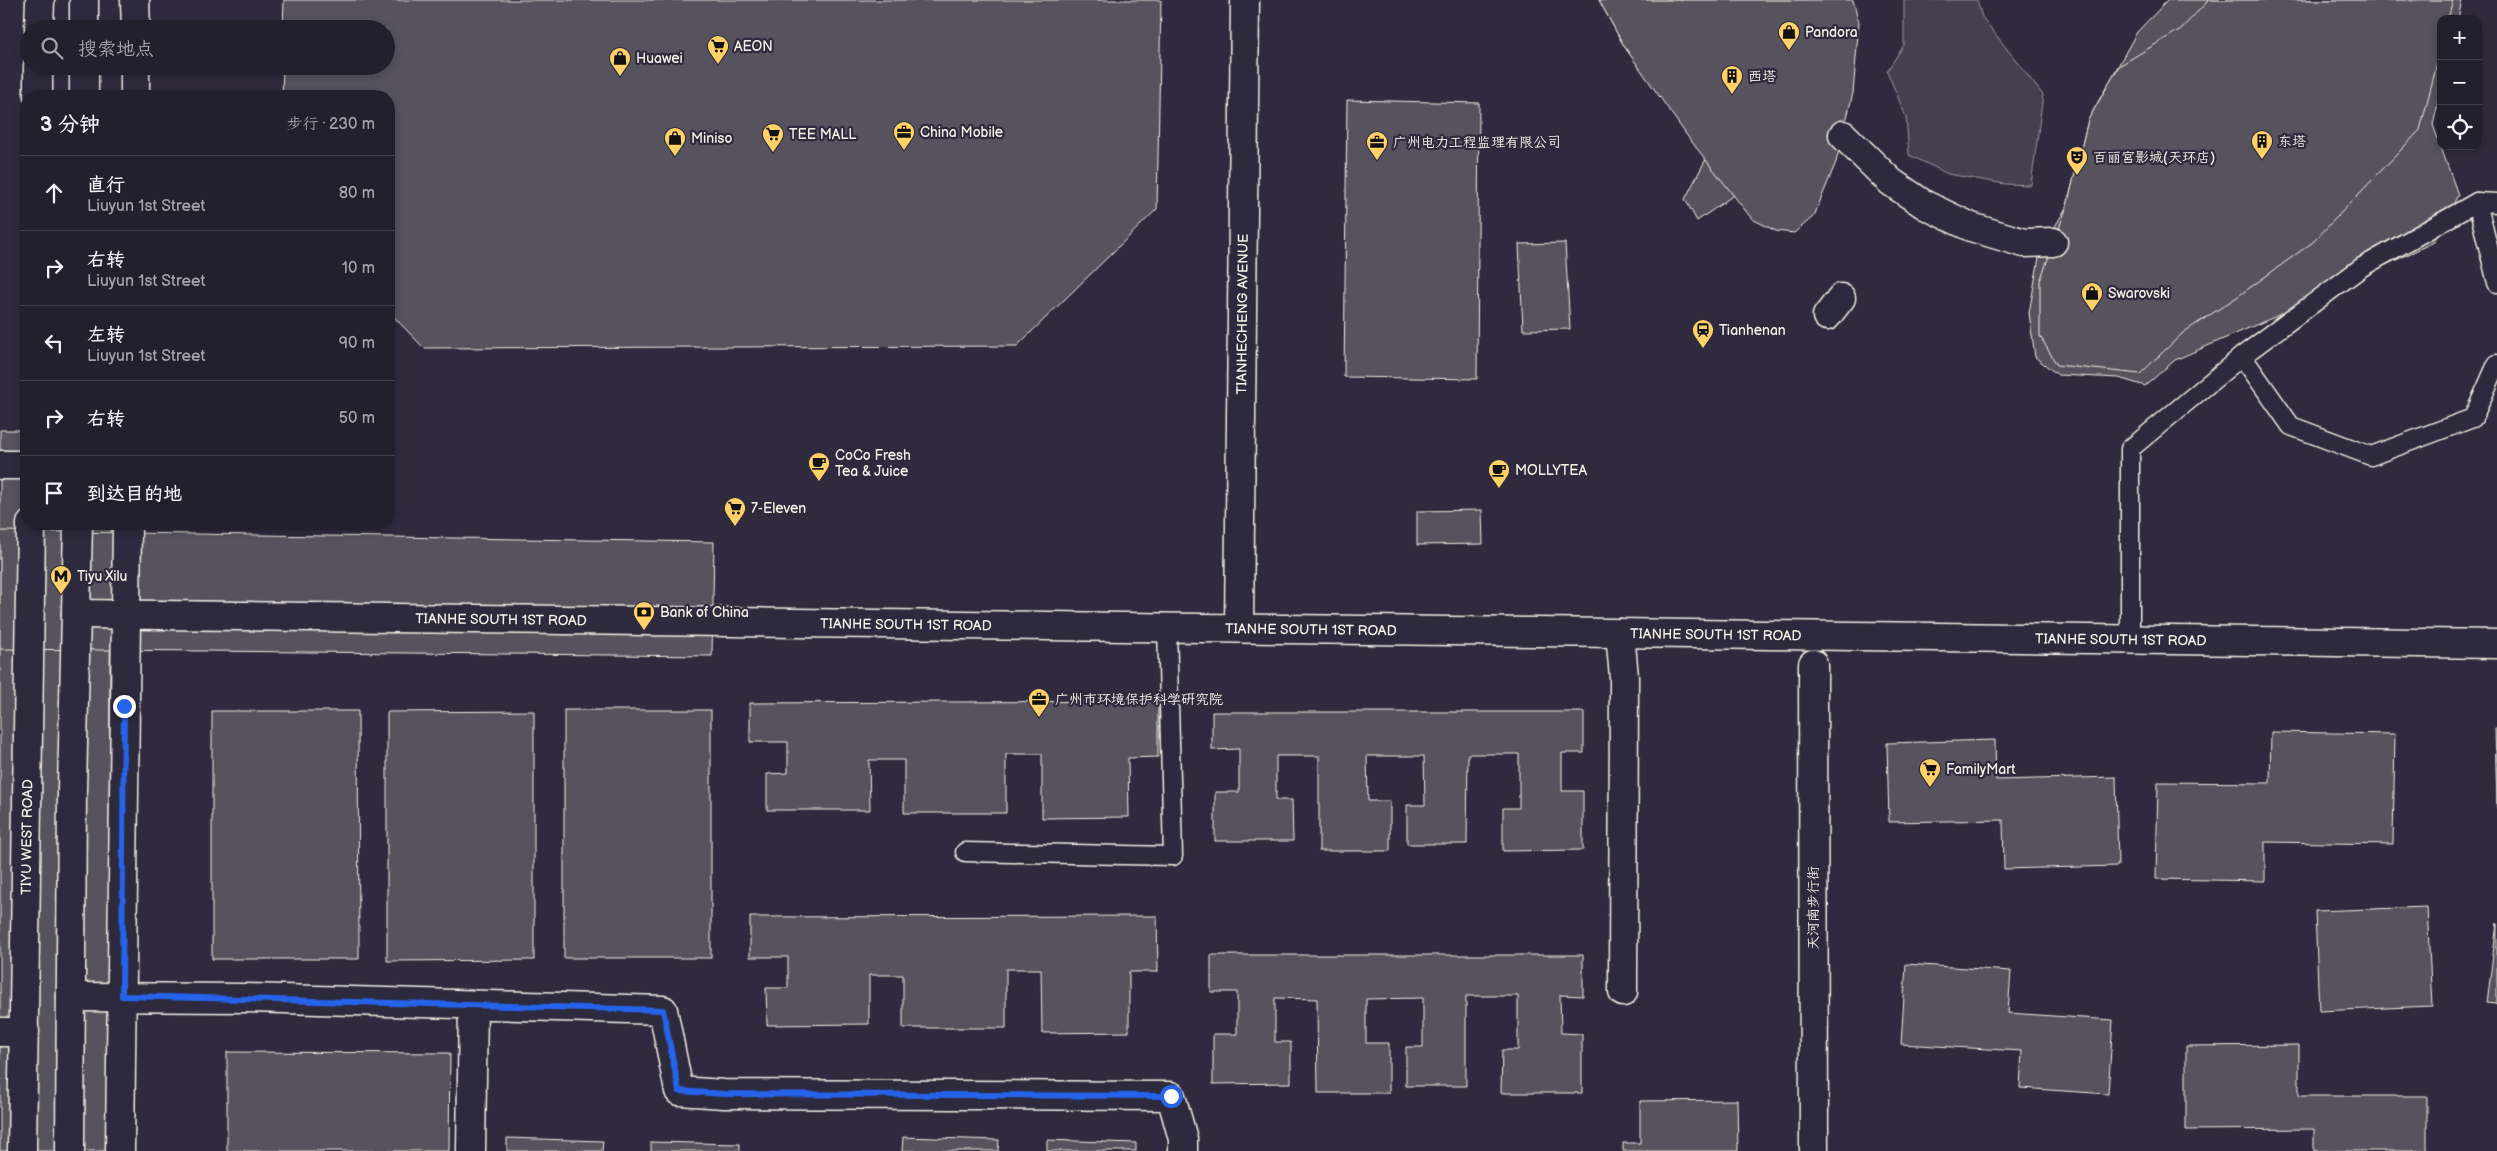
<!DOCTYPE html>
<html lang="zh">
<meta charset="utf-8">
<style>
:root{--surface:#23202e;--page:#2f2d3a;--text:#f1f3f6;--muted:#a3a3aa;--line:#403e4a}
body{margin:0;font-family:"Balsamiq Sans","LXGW WenKai TC",sans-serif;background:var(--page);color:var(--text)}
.controls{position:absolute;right:15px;top:15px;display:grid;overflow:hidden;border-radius:10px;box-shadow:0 2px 8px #0003}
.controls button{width:45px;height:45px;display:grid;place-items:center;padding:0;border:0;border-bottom:1px solid var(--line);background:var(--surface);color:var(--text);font:25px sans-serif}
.stop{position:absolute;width:15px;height:15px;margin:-11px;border:4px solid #2563eb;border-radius:50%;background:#fff}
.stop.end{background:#2563eb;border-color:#fff;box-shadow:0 1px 5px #0008}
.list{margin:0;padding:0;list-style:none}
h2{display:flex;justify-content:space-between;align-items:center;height:65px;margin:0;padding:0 20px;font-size:21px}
h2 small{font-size:16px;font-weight:400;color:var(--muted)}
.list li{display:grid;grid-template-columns:32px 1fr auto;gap:15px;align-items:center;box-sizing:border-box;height:75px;padding:0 20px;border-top:1px solid var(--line)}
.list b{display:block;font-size:19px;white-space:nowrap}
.list p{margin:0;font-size:16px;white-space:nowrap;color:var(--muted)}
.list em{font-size:16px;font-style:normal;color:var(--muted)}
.icon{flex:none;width:28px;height:28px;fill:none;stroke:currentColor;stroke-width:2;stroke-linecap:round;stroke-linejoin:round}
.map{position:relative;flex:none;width:2497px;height:1151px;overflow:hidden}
.search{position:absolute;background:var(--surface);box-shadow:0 2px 8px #0003;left:20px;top:20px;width:375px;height:55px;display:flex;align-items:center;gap:12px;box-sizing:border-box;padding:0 18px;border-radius:28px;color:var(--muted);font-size:19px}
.panel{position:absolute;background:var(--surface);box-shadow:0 2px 8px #0003;left:20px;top:90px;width:375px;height:440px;border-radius:20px}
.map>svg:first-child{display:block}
</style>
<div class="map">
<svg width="2497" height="1151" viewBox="0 0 2497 1151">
<rect width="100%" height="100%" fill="#2f2a3d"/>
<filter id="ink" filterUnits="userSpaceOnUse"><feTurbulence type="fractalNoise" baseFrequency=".02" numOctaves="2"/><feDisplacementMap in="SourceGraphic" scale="10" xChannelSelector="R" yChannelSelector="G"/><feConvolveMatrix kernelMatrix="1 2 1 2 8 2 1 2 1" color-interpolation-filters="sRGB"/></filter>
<g filter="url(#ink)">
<path fill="#454050" stroke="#9c989c" d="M 1904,0 L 1977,0 L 1982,17 L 2043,95 L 2031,185 L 2005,184 L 1948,174 L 1909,155 L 1906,117 L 1887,71 L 1904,45 Z"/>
<g fill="#56525f" stroke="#f4f1e8">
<path d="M 284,0 L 1161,0 L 1157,209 L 1017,346 L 424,348 L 389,312 L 389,96 L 282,96 L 283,66 L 386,66 L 386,29 L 283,29 Z"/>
<path d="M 1599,0 L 1808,0 L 1815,55 L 1796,134 L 1765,173 L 1697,221 L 1685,199 L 1706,159 L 1624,46 Z"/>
<path d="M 1599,0 L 1853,0 L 1859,22 L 1853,93 L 1836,162 L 1814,216 L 1794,233 L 1776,231 L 1752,219 L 1688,137 L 1624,46 Z"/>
<path d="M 2168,0 L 2462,0 L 2458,19 L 2441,19 L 2441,90 L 2433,125 L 2458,195 L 2434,242 L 2295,308 L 2175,360 L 2145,386 L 2119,378 L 2058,375 L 2035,357 L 2029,313 L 2040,252 L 2067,206 L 2088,120 L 2137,32 Z"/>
<path d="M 2209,0 L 2453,0 L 2448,19 L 2441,19 L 2441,48 L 2420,130 L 2313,242 L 2237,297 L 2184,332 L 2140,374 L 2057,365 L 2040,336 L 2040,281 L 2067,206 L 2088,120 L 2119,66 L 2181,29 Z"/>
<path d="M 1347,100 L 1479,103 L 1477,379 L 1344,377 Z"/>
<path d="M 1565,243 L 1570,329 L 1523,330 L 1519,244 Z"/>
<path d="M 0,430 L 26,430 L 26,524 L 111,524 L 107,1151 L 0,1151 Z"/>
<path d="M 1482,510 L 1483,544 L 1417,545 L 1417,511 Z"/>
<path d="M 0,531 L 714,542 L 712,656 L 0,649 Z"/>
<path d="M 1158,701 L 1158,757 L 1128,758 L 1129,817 L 1042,818 L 1042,754 L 1006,754 L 1006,813 L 904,813 L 904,760 L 869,760 L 870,810 L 767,810 L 767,774 L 788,773 L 788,742 L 750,742 L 750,703 Z"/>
<rect x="564" y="710" width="147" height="248"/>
<path d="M 212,711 L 358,711 L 359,959 L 212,959 Z"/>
<path d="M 534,711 L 534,960 L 387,961 L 387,712 Z"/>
<path d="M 1212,712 L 1584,712 L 1584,753 L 1562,753 L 1562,791 L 1583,791 L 1583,850 L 1503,851 L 1503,808 L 1519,808 L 1519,754 L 1468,754 L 1467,844 L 1407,844 L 1407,805 L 1425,805 L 1424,756 L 1367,756 L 1368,801 L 1390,801 L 1390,851 L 1319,851 L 1319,756 L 1276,756 L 1276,800 L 1292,800 L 1293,841 L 1215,841 L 1215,792 L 1239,792 L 1239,749 L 1212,750 Z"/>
<path d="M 2495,728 L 2497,728 L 2497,808 Z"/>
<path d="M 2271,732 L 2395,734 L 2393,844 L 2265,842 L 2265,881 L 2156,879 L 2158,782 L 2270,783 Z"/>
<path d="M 1995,740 L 1996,780 L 2116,777 L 2118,866 L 2004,869 L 2003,820 L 1889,822 L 1887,743 Z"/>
<path d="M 2427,907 L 2432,1006 L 2319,1011 L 2315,911 Z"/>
<path d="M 1157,916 L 1158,972 L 1129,972 L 1129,1032 L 1042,1033 L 1041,969 L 1006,969 L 1006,1028 L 903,1028 L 903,975 L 869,975 L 869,1024 L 767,1025 L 766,988 L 788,988 L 788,957 L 750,957 L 750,917 Z"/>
<path d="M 2497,923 L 2497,1004 L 2487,1003 Z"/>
<path d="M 1211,955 L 1583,955 L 1583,996 L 1560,995 L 1561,1033 L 1582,1034 L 1582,1093 L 1501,1093 L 1502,1050 L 1518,1050 L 1518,996 L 1466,996 L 1466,1086 L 1406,1086 L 1406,1047 L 1423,1047 L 1423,998 L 1366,999 L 1366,1043 L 1389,1043 L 1389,1093 L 1318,1093 L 1317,999 L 1275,998 L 1275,1042 L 1291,1042 L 1291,1083 L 1213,1084 L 1213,1034 L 1237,1034 L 1237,992 L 1211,992 Z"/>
<path d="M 1906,964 L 2011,971 L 2008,1013 L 2113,1020 L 2108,1094 L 2020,1088 L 2022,1051 L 1901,1044 Z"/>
<path d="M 2299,1045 L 2299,1096 L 2427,1096 L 2427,1151 L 2314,1151 L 2314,1129 L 2186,1130 L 2186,1046 Z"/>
<path d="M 227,1052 L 450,1053 L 449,1151 L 227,1151 Z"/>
<path d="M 1737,1100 L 1738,1151 L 1623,1151 L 1623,1143 L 1640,1143 L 1640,1101 Z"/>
<path d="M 903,1137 L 999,1140 L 998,1151 L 902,1151 Z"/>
<path d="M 507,1138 L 603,1141 L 602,1151 L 507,1151 Z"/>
<path d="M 1047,1140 L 1136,1143 L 1136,1151 L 1047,1151 Z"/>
<path d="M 651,1142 L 740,1144 L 740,1151 L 651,1151 Z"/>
</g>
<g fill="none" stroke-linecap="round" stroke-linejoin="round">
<g stroke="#f4f1e8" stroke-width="21">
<g id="lane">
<path d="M 2477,202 L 2497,283"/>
<path d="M 2242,356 L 2291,426 L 2371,456 L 2473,418 L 2497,364"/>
<path d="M 2130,639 L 2130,449 L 2242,356 L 2362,267 L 2477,202 L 2497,203"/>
<path d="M 965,852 L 1173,856 L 1167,626"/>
</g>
</g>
<g stroke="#f4f1e8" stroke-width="31">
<g id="street">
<path d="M 135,0 L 136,29"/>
<path d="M 135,96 L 135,66"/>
<path d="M 1843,135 L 1891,182 L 1925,205 L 1971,227 L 2024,243 L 2053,242"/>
<path d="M 1827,316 L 1841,298"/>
<path d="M 0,465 L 26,465"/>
<path d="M 1620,633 L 1624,677 L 1623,992"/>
<path d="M 1813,664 L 1814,1151"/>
<path d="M 71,997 L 245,998 L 663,1010 L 679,1091 L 724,1094 L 1171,1096 L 1183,1139 L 1183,1151"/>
<path d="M 120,1151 L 127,524"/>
<path d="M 471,1151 L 473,1006"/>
</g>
</g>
<g stroke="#f4f1e8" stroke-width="31">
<g id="secondary">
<path d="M 39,29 L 40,0"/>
<path d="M 84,29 L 84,0"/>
<path d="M 38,96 L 38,66"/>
<path d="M 84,96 L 84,66"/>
<path id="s1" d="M 76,614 L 2497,644"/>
<path id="s2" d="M 1239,628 L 1245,0"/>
<path d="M 0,1032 L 25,1032"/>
<path id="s3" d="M 22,1151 L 31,524"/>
<path d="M 70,1151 L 72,789 L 78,524"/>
</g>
</g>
<use href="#lane" stroke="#2f2a3d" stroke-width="18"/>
<use href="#street" stroke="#2f2a3d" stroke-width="28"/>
<use href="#secondary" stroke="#2f2a3d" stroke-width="28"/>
</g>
</g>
<g fill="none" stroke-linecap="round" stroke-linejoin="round" filter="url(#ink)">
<path stroke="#2563eb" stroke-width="6" d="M 124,706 L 122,996 L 663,1010 L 679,1091 L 724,1094 L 1171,1096"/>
</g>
<defs>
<g id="shop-pin" transform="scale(1.125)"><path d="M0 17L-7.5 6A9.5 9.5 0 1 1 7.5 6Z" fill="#ffd166" stroke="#2f2a3d"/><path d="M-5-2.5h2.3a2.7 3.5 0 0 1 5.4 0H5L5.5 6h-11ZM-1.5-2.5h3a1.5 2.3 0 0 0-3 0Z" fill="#111"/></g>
<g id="supermarket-pin" transform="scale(1.125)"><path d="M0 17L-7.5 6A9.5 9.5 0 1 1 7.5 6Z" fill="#ffd166" stroke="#2f2a3d"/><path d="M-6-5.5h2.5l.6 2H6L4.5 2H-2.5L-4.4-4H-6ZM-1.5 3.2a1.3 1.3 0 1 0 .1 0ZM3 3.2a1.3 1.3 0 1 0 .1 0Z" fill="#111"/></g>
<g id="building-pin" transform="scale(1.125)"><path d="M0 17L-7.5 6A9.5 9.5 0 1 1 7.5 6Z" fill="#ffd166" stroke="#2f2a3d"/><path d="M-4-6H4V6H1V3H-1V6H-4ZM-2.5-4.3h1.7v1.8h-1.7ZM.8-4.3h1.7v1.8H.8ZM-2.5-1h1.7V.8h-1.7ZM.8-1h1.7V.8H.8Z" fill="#111"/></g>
<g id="office-pin" transform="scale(1.125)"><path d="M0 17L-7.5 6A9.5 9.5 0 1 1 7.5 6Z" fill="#ffd166" stroke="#2f2a3d"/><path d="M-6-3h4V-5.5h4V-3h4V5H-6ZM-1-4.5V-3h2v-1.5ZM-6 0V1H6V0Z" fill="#111"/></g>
<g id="theatre-pin" transform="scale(1.125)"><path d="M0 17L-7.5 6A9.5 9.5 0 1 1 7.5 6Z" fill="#ffd166" stroke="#2f2a3d"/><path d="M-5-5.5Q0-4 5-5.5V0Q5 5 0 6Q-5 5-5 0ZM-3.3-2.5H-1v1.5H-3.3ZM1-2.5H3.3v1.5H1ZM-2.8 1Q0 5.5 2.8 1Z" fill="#111"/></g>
<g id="station-pin" transform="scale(1.125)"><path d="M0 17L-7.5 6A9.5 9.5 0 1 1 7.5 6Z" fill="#ffd166" stroke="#2f2a3d"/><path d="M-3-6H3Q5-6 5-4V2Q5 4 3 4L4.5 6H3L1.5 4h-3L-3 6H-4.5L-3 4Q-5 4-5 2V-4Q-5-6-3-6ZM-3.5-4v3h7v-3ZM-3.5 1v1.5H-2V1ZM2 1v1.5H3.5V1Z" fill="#111"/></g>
<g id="cafe-pin" transform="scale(1.125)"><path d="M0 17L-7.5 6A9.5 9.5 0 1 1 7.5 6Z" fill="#ffd166" stroke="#2f2a3d"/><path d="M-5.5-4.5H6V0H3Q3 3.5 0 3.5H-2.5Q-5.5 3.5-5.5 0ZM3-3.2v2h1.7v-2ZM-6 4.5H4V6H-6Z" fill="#111"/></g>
<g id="metro-pin" transform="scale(1.125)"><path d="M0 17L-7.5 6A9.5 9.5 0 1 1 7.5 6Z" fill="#ffd166" stroke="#2f2a3d"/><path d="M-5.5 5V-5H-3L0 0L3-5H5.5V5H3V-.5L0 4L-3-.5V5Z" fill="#111"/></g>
<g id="bank-pin" transform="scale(1.125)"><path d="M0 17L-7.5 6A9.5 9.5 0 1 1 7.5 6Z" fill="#ffd166" stroke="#2f2a3d"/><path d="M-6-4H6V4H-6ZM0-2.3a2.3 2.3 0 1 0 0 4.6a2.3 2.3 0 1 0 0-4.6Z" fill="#111"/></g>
</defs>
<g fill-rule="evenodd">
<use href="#shop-pin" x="1789" y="32"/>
<use href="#supermarket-pin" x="718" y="46"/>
<use href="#shop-pin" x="620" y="58"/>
<use href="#building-pin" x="1732" y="76"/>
<use href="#office-pin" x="904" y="132"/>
<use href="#supermarket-pin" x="773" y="134"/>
<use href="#shop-pin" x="675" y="138"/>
<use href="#building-pin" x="2262" y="141"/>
<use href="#office-pin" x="1377" y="142"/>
<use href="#theatre-pin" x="2077" y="157"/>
<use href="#shop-pin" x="2092" y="293"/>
<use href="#station-pin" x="1703" y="330"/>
<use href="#cafe-pin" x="819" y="463"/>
<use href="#cafe-pin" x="1499" y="470"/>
<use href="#supermarket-pin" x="735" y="508"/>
<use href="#metro-pin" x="61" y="576"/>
<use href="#bank-pin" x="644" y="612"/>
<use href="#office-pin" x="1039" y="699"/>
<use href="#supermarket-pin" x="1930" y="769"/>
</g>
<g text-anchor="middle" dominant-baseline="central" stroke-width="4.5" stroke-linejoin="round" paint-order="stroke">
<g font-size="14" fill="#f4f1e8" stroke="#2f2a3d" text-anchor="start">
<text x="1805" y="32">Pandora</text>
<text x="734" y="46">AEON</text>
<text x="636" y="58">Huawei</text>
<text x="1748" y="76">西塔</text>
<text x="920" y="132">China Mobile</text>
<text x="789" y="134">TEE MALL</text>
<text x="691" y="138">Miniso</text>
<text x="2278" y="141">东塔</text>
<text x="1393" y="142">广州电力工程监理有限公司</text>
<text x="2093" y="157">百丽宫影城(天环店)</text>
<text x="2108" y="293">Swarovski</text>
<text x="1719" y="330">Tianhenan</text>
<text x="835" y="455">CoCo Fresh<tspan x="835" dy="16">Tea &amp; Juice</tspan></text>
<text x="1515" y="470">MOLLYTEA</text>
<text x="751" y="508">7-Eleven</text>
<text x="77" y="576">Tiyu Xilu</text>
<text x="660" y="612">Bank of China</text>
<text x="1055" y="699">广州市环境保护科学研究院</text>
<text x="1946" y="769">FamilyMart</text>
</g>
<g font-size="14" fill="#f4f1e8" stroke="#2f2a3d">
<text stroke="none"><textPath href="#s2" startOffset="314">TIANHECHENG AVENUE</textPath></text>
<text stroke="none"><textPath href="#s1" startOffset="425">TIANHE SOUTH 1ST ROAD</textPath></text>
<text stroke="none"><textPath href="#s1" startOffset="830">TIANHE SOUTH 1ST ROAD</textPath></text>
<text stroke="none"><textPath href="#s1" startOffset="1235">TIANHE SOUTH 1ST ROAD</textPath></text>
<text stroke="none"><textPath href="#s1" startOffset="1640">TIANHE SOUTH 1ST ROAD</textPath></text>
<text stroke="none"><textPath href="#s1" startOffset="2045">TIANHE SOUTH 1ST ROAD</textPath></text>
<text stroke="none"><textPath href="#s3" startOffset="314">TIYU WEST ROAD</textPath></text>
<text transform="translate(1813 908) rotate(-90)">天河南步行街</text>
</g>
</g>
</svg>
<div class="controls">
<button>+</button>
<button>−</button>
<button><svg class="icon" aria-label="locate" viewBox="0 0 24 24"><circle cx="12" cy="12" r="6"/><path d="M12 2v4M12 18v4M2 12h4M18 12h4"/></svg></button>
</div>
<div class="stop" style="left:1171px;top:1096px"></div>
<div class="stop end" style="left:124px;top:706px"></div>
<div class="search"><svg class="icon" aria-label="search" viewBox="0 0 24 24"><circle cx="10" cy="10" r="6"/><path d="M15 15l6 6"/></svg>搜索地点</div>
<section class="panel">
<h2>3 分钟<small>步行 · 230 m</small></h2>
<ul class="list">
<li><svg class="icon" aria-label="ahead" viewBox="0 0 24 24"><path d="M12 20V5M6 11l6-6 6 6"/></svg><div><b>直行</b><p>Liuyun 1st Street</p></div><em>80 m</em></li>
<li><svg class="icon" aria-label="right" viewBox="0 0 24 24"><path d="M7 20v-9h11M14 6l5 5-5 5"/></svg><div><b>右转</b><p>Liuyun 1st Street</p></div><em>10 m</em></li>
<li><svg class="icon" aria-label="left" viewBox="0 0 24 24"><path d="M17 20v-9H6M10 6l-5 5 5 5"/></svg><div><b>左转</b><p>Liuyun 1st Street</p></div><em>90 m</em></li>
<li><svg class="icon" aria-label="right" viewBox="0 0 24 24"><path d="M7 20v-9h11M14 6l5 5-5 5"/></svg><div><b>右转</b></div><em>50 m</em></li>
<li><svg class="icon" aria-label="arrive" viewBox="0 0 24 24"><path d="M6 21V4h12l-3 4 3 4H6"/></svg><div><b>到达目的地</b></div></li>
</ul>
</section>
</div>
